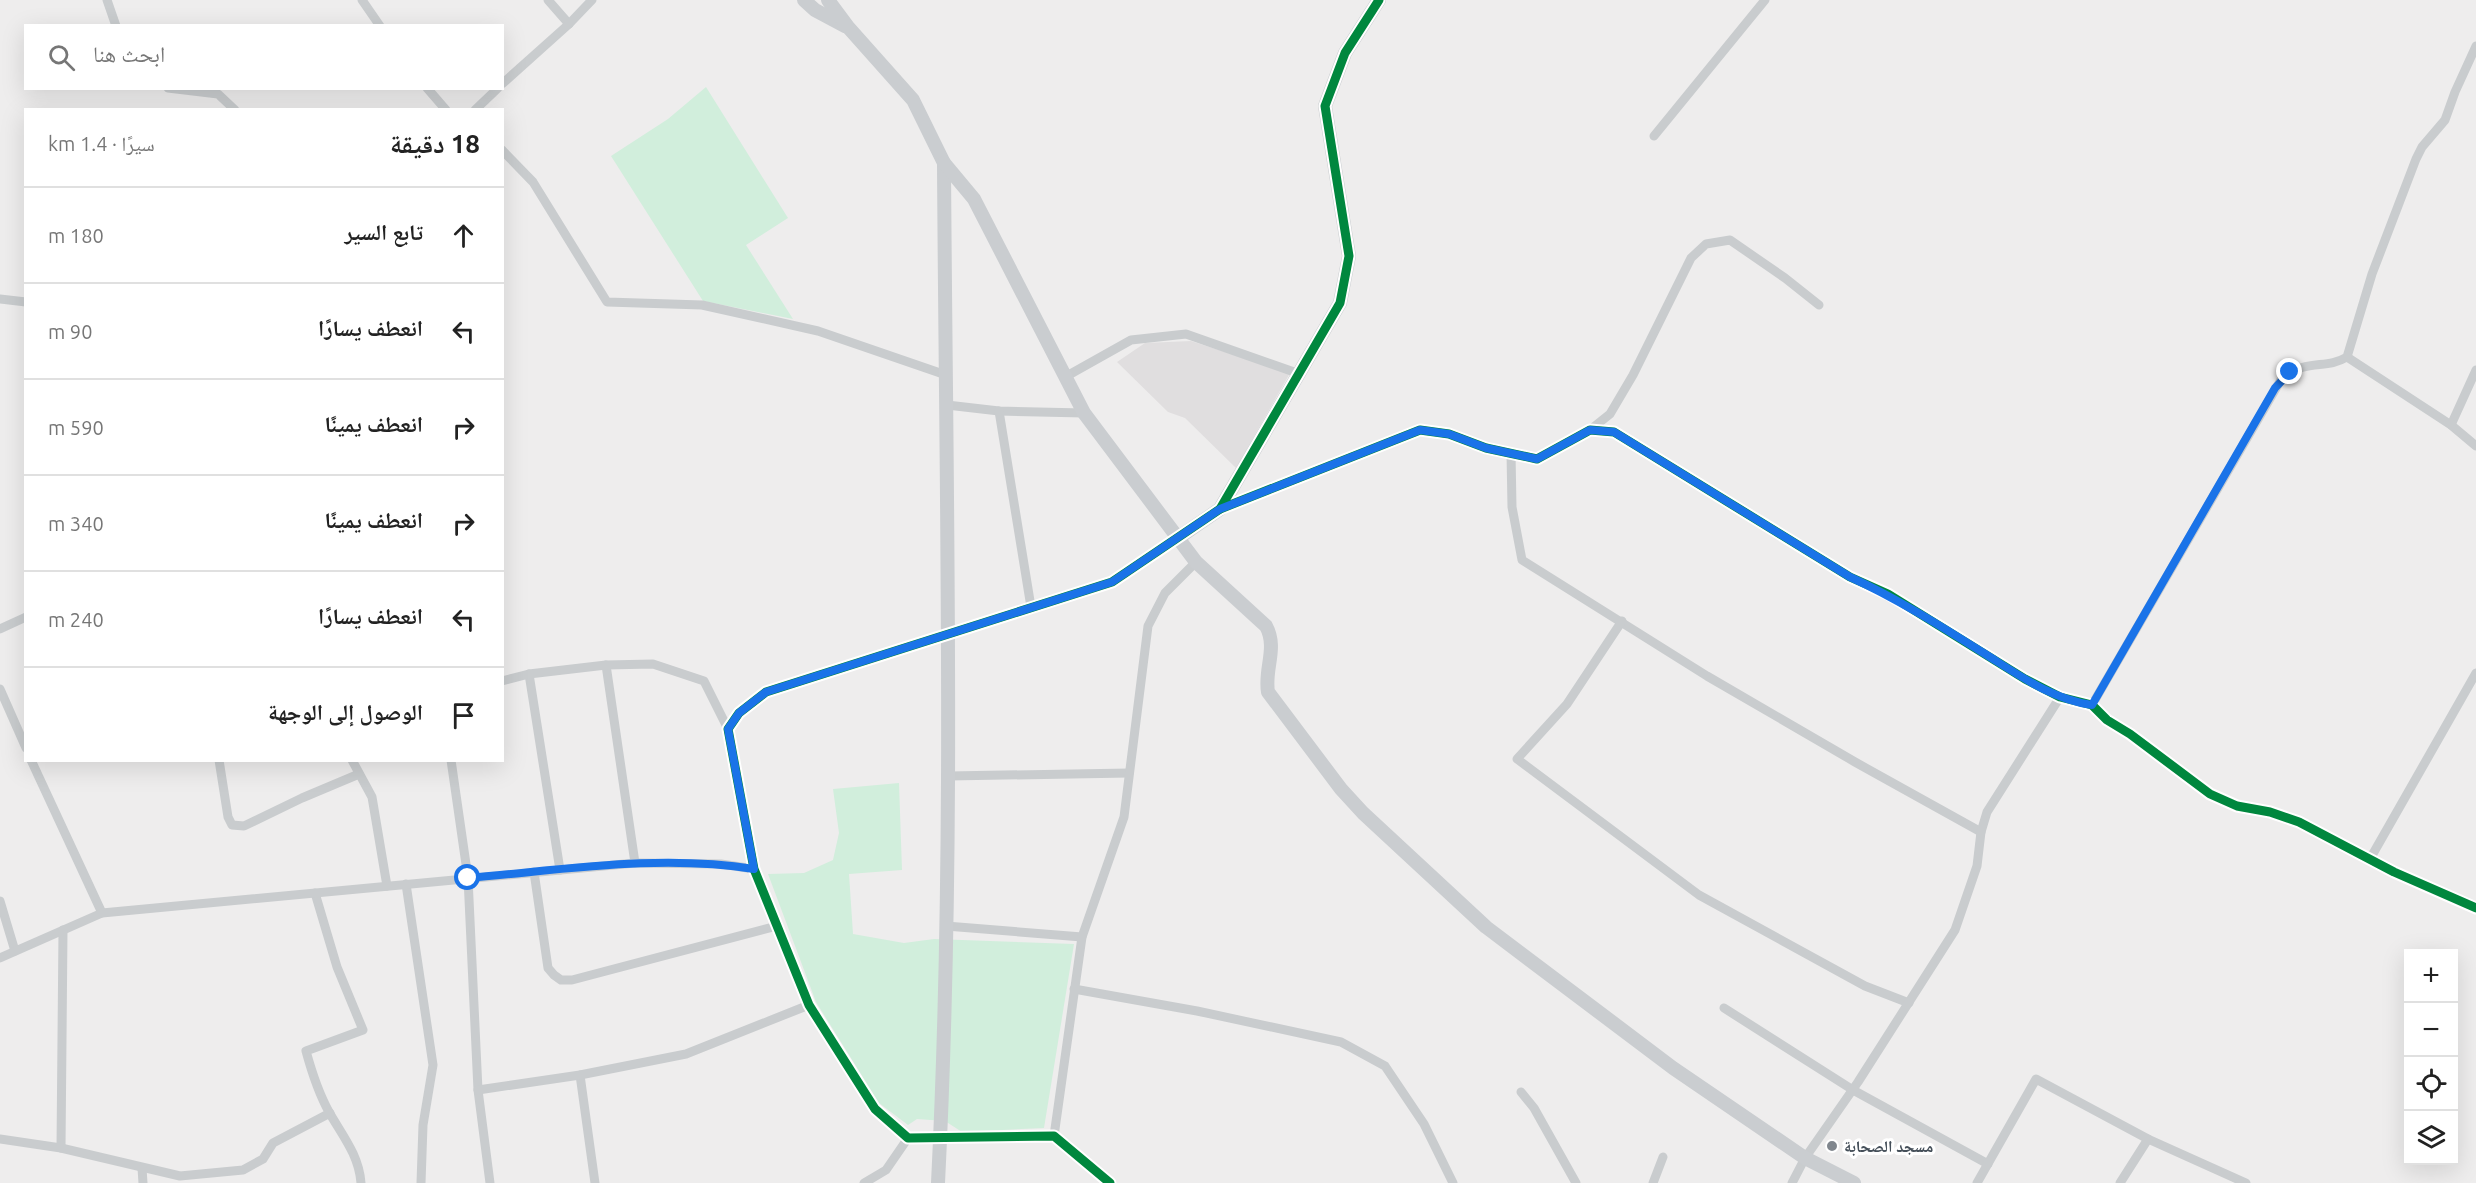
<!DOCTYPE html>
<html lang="ar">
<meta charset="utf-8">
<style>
:root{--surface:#fff;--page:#f2f2f2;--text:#222;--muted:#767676;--line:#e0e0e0}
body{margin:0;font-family:Ubuntu,"Noto Naskh Arabic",sans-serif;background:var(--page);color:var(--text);direction:rtl}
.controls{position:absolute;right:18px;bottom:18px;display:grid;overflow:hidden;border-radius:0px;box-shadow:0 6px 24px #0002}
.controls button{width:54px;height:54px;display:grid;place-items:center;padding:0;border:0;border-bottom:2px solid var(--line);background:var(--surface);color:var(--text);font:30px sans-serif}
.stop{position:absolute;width:18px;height:18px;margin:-14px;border:4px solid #1a73e8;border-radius:50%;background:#fff}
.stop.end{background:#1a73e8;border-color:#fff;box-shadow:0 2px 6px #0008}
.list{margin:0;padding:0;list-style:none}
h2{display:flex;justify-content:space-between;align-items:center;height:78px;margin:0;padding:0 24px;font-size:26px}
h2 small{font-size:20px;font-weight:400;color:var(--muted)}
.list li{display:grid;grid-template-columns:39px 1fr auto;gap:18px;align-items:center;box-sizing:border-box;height:96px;padding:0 24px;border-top:2px solid var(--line)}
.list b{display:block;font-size:22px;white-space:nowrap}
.list em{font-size:20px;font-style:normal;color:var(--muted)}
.icon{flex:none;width:33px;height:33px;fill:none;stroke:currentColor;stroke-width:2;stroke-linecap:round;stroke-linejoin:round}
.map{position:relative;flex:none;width:2476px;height:1183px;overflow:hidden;direction:ltr}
.search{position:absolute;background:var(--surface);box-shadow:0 6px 24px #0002;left:24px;top:24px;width:480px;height:66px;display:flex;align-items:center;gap:15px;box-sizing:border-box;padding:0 21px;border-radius:0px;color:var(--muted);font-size:22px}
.panel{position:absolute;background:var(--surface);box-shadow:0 6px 24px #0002;left:24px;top:108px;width:480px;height:654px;border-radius:0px;direction:rtl}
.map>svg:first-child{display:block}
</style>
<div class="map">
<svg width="2476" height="1183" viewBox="0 0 2476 1183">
<rect width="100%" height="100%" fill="#eeeded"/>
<path fill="#e0dedf" d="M 1191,341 L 1290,373 L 1236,468 L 1185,418 L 1168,412 L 1117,362 L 1145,343 Z"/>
<g fill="#d1eedc">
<path d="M 706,87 L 788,218 L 746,245 L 793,319 L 703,301 L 611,156 L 668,119 Z"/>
<path d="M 899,783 L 902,870 L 849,874 L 853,934 L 904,943 L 934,939 L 1074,944 L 1044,1128 L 962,1132 L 945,1121 L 917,1119 L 908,1125 L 879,1103 L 816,1002 L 768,874 L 804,873 L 833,860 L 839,833 L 833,789 Z"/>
</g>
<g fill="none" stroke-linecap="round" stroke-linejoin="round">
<g stroke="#c9ccce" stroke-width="9">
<path d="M 107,0 L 116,26"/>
<path d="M 362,0 L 380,26"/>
<path d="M 548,0 L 569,24"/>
<path d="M 502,84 L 569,24 L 592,0"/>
<path d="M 168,88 L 218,94 L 235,110"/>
<path d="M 427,88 L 446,110"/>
<path d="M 475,110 L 498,88"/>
<path d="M 1654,136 L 1765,0"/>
<path d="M 502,150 L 533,182 L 607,302 L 702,305 L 818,331 L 946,375"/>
<path d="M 0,299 L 26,302"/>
<path d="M 2347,357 L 2451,425 L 2476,446"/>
<path d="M 1065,377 L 1131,340 L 1186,334 L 1297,373"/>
<path d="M 947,405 L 999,411 L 1084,413"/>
<path d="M 999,411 L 1031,607"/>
<path d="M 2451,425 L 2476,370"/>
<path d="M 1590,430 L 1610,414 L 1633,375 L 1691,258 L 1706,244 L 1730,240 L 1785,278 L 1819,305"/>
<path d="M 1511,453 L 1512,507 L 1522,560 L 1707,676 L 1855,762 L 1981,832"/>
<path d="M 1221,509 L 1420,430 L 1449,434 L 1486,448 L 1537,459 L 1590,430 L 1614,432 L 1850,577 L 1888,594 L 2025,679 L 2060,697 L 2092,705 L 2107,720 L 2130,734 L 2210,794 L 2237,806 L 2270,812 L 2299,822 L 2394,872 L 2476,908"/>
<path d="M 1622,621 L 1567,704 L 1517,759 L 1699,895 L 1865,986 L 1909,1003"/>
<path d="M 0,629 L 26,617"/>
<path d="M 606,665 L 635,863"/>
<path d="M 529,674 L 560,870"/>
<path d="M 502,681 L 529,674 L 606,665 L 653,664 L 704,681 L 728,729"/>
<path d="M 0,689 L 26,748"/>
<path d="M 2092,705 L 2282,378 C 2308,358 2325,370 2347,357 L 2372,274 L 2416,159 L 2422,147 L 2445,120 L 2455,92 L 2476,46"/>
<path d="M 31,760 L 102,913"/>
<path d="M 219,760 L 228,817 L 232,825 L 244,826 L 302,798 L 359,774"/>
<path d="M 352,760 L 372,797 L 387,886"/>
<path d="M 451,760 L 468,878 L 478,1090 L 490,1183"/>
<path d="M 949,776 L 1129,773"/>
<path d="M 2370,859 L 2476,673"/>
<path d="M 534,872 L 548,968 L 554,975 L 561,980 L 572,980 L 777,926"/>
<path d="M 406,884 L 433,1065 L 423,1125 L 421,1183"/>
<path d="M 315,893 L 337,967 L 363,1030 L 306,1051 C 312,1073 318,1092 329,1112 C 342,1135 359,1155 361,1183"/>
<path d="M 0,901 L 15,951"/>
<path d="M 946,926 L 1082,937"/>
<path d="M 0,958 L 102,913 L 635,863 L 721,864 L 754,869"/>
<path d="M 1074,989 L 1197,1011 L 1341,1042 L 1385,1066 L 1424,1124 L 1453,1183"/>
<path d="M 1724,1008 L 1853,1090 L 1988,1164"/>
<path d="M 580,1075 L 595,1183"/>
<path d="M 478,1090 L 580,1075 L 686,1054 L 809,1005"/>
<path d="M 1521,1092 L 1534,1108 L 1576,1183"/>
<path d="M 1054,1136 L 1082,937 L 1124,817 L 1148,626 L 1165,593 L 1196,562"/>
<path d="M 0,1139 L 61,1148 L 180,1176 L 243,1170 L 263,1159 L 273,1143 L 330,1113"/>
<path d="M 2148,1139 L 2246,1183"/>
<path d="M 61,1148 L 63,930"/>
<path d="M 142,1168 L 143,1183"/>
<path d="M 864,1183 L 886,1170 L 908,1138"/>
<path d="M 1110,1183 L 1054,1136 L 908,1138 L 875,1109 L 809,1005 L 754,869 L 728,729 L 739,713 L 766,692 L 1112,582 L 1178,538"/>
<path d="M 1653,1183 L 1663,1157"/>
<path d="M 1792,1183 L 1805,1158 L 1858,1082 L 1955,930 L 1977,866 L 1981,832 L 1987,812 L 2060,697"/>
<path d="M 1977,1183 L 2036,1079 L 2148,1139 L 2120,1183"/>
</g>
<g stroke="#cacdd0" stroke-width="14">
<path d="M 804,0 L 815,10 L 845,26"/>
<path d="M 828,0 L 848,27 L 913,100 L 944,163 C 946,503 955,843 938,1183"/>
<path d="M 944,163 L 974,199 L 1084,413 L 1196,562 L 1266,626 C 1278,648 1264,669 1268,692 L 1341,789 L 1363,813 L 1486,927 L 1673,1068 L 1805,1158 L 1854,1183"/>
<path d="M 1178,538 L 1220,509 L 1340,303 L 1349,256 L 1325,106 L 1345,53 L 1379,0"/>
</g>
<g stroke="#fff" stroke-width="13">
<g id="cycleway">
<path d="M 1220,509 L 1420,430 L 1449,434 L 1486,448 L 1537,459 L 1590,430 L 1614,432 L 1850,577 L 1888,594 L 2025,679 L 2060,697 L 2092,705 L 2107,720 L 2130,734 L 2210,794 L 2237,806 L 2270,812 L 2299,822 L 2394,872 L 2476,908"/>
<path d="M 1110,1183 L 1054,1136 L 908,1138 L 875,1109 L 809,1005 L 754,869 L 728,729 L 739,713 L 766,692 L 1112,582 L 1220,509 L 1340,303 L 1349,256 L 1325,106 L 1345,53 L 1379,0"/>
</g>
</g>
<use href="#cycleway" stroke="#00873e" stroke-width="9"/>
</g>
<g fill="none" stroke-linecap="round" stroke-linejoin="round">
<path stroke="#1a73e8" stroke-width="8" d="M 468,878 C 563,870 659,854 754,869 L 728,729 L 739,713 L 766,692 L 1112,582 L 1220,509 L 1420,430 L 1449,434 L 1486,448 L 1537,459 L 1590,430 L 1614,432 L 1850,577 C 1896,598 1939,625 1982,652 C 2016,673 2050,699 2092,705 L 2275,388 L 2290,372"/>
</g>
<circle fill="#80868d" stroke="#fff" stroke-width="2" cx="1832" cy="1146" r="6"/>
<g text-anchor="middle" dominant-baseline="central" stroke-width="6" stroke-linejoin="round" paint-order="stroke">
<g font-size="16" font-weight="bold" fill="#454f59" stroke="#fff" text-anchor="start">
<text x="1844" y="1146">مسجد الصحابة</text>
</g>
</g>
</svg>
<div class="controls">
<button>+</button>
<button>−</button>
<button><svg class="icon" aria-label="locate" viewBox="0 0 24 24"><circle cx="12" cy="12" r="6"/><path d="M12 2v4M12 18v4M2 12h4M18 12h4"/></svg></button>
<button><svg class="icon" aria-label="layers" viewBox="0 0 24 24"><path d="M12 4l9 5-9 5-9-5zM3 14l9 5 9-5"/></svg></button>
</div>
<div class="stop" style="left:468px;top:878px"></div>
<div class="stop end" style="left:2290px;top:372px"></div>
<div class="search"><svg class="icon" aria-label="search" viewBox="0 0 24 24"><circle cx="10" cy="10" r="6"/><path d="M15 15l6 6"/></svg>ابحث هنا</div>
<section class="panel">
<h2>18 دقيقة<small>سيرًا · 1.4 km</small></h2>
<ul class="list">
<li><svg class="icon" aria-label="ahead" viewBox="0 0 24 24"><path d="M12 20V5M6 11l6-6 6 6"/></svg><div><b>تابع السير</b></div><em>180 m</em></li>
<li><svg class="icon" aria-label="left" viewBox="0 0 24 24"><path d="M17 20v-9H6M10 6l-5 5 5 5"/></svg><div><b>انعطف يسارًا</b></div><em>90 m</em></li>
<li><svg class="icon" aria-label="right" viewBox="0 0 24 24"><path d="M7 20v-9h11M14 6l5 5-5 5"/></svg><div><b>انعطف يمينًا</b></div><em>590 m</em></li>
<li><svg class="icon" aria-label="right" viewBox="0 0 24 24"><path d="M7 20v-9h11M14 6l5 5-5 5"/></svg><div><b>انعطف يمينًا</b></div><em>340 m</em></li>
<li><svg class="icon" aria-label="left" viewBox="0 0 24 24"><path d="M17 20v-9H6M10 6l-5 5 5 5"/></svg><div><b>انعطف يسارًا</b></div><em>240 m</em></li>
<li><svg class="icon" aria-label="arrive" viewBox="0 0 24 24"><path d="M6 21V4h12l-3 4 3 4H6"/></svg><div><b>الوصول إلى الوجهة</b></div></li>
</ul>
</section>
</div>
